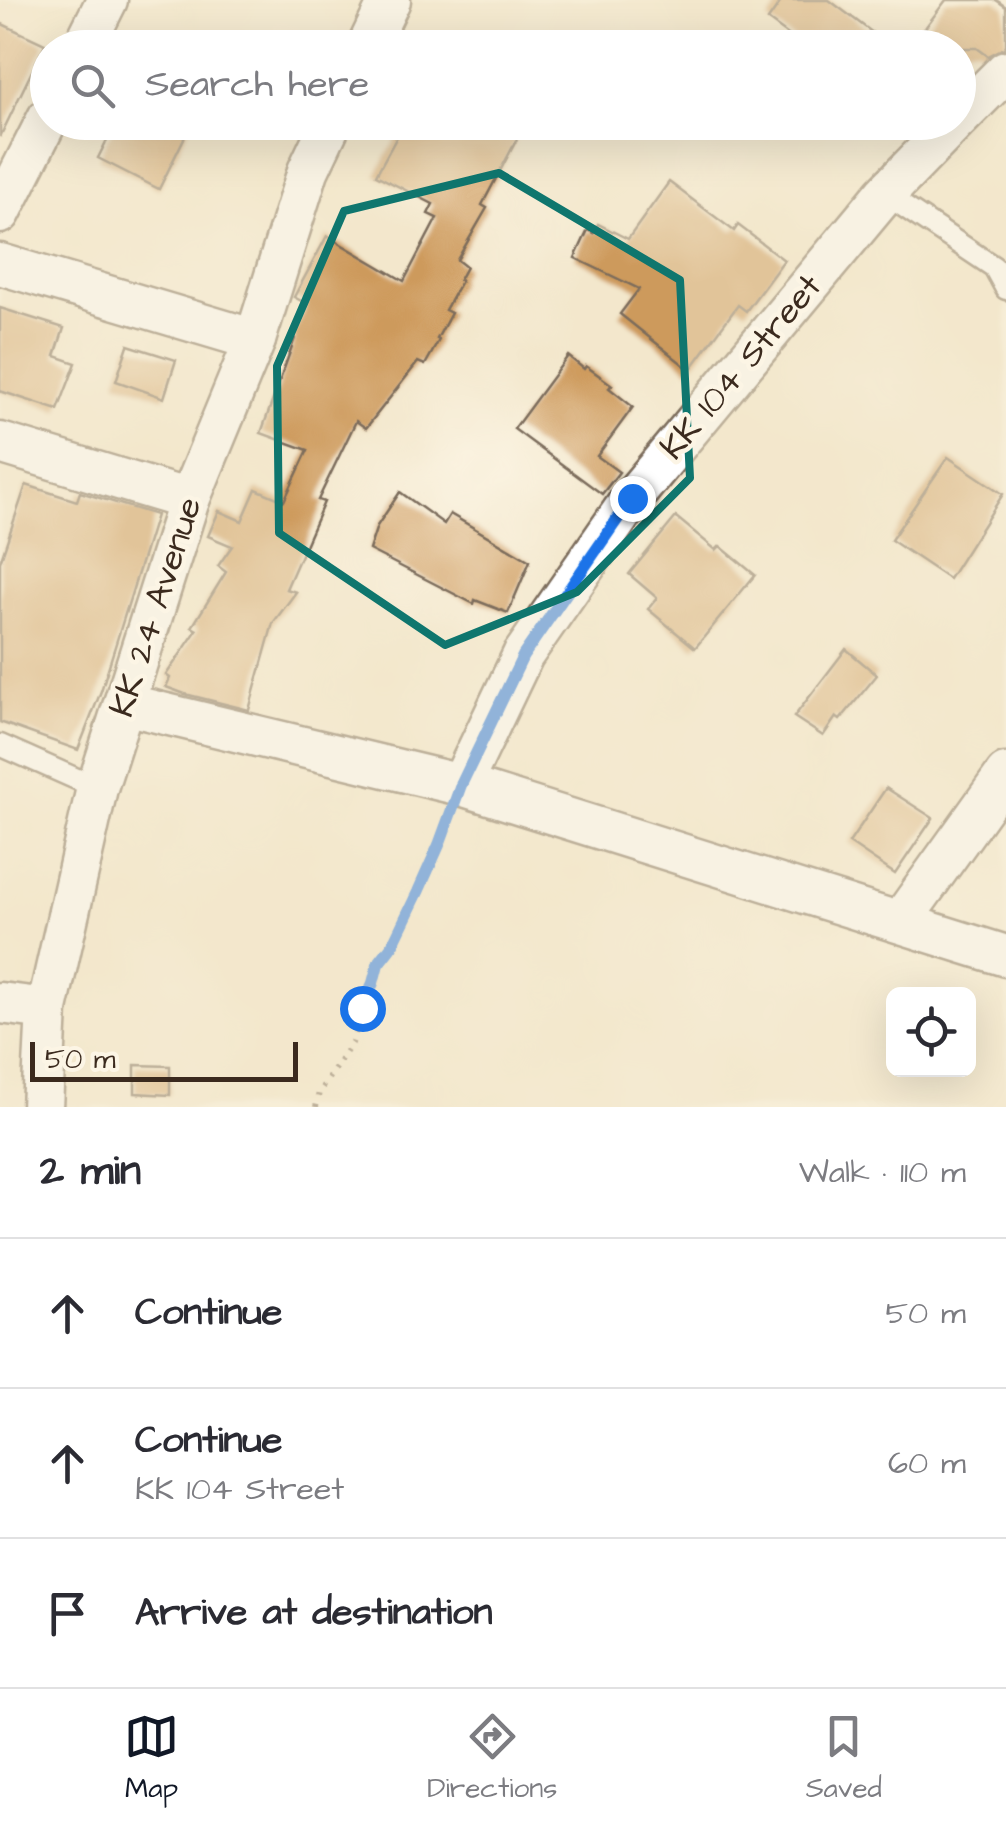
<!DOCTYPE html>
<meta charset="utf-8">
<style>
:root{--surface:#fff;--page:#f2f2f3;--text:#2b2b33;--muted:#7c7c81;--line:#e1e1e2;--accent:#111827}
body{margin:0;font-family:"Architects Daughter",sans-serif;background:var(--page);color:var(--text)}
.controls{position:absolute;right:30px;bottom:30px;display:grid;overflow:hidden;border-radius:15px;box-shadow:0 10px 40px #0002}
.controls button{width:90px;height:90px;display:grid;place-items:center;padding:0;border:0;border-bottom:2px solid var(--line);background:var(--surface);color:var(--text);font:50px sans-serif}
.scale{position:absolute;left:30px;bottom:25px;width:268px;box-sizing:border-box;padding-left:10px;border:5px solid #3b2a1e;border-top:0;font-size:28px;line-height:35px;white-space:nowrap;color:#3b2a1e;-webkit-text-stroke:8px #fcf5e5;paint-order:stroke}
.stop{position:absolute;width:30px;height:30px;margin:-22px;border:8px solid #1a73e8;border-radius:50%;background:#fff}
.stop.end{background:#1a73e8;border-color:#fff;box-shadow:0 2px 10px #0008}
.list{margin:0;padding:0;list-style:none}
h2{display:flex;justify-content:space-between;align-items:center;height:130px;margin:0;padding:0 40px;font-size:42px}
h2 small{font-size:32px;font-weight:400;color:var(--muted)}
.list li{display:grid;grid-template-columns:65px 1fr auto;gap:30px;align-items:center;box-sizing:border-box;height:150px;padding:0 40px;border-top:2px solid var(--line)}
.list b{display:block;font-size:38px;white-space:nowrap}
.list p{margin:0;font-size:32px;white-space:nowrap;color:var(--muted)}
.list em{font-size:32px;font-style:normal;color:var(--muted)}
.icon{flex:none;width:55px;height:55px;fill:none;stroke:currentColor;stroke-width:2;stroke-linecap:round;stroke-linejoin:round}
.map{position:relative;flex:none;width:1006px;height:1107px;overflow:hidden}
.search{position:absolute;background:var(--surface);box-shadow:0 10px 40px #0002;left:30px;right:30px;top:30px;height:110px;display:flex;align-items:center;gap:25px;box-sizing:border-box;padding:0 35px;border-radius:55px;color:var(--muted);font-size:38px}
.sheet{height:580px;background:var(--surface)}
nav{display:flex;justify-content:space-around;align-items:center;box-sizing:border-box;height:140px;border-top:2px solid var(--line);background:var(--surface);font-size:28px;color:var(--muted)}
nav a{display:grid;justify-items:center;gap:5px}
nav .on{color:var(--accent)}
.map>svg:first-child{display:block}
</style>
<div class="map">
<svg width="1006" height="1107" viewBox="0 0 1006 1107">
<rect width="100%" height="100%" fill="#fcf5e5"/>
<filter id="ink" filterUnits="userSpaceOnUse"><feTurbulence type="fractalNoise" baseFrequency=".01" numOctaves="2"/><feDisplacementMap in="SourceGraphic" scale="20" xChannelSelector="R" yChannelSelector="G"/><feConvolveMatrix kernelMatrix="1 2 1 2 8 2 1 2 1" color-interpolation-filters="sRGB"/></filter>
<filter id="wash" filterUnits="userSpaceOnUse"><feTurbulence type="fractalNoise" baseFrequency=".0048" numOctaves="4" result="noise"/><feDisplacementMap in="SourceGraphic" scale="40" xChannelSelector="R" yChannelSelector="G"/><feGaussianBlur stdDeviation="2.25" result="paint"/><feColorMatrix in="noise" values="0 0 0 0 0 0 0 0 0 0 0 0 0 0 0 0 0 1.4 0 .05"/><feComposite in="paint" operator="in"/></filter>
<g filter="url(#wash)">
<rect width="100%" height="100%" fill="#f3e7cc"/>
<g id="blocks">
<g fill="#cd9a5c">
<path d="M 782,0 L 829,0 L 893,48 L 806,48 L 768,20 Z"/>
<path d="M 946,0 L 996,0 L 1006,7 L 1006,45 L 1004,48 L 988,56 L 977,48 L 910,48 Z"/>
<path d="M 0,23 L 45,44 L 0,137 Z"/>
<path d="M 116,122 L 192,122 L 159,189 L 98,158 Z"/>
<path d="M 405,122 L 526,122 L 482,205 L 487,208 L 457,260 L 466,267 L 459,280 L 461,281 L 445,310 L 451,313 L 437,339 L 439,340 L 425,365 L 418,362 L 366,428 L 356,421 L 318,500 L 324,502 L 286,589 L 296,592 L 273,623 L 249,710 L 185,694 L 166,687 L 170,678 L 166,675 L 197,630 L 192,627 L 226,572 L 218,566 L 232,546 L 208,536 L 219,511 L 242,521 L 256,489 L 284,501 L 308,450 L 261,433 L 295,338 L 292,337 L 307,304 L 294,297 L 327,236 L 404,281 L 437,218 L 428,214 L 433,204 L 376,175 Z"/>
<path d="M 669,182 L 734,231 L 738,225 L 784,260 L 746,311 L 738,305 L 690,370 L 620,314 L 639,289 L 575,258 L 588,230 L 594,233 L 598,224 L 628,239 Z"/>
<path d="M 0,308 L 64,328 L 55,356 L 76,363 L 58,410 L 0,391 Z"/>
<path d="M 128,345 L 176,360 L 164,398 L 116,381 Z"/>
<path d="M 568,356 L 584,369 L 586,366 L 612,385 L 609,388 L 633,407 L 597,456 L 619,472 L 602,494 L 514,429 Z"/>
<path d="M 948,457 L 1003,494 L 949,579 L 891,540 Z"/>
<path d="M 26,485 L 77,501 L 80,492 L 156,515 L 101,691 L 78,750 L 0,722 L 0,562 Z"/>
<path d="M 400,492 L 444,524 L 450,514 L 530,561 L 508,613 L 475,600 L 474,604 L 369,550 L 377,526 Z"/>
<path d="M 676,517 L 716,550 L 720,546 L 755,575 L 695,648 L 648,609 L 657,598 L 629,574 Z"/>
<path d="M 846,649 L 877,675 L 840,720 L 836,717 L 823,736 L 794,717 Z"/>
<path d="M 886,788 L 933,818 L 895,874 L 849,843 Z"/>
<path d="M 135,1065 L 170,1066 L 170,1095 L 135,1093 Z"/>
</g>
</g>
</g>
<g filter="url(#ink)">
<use href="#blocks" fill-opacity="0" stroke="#7b6c5b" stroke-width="2.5"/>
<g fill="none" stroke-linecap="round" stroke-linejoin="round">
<g stroke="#7b6c5b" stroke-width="25">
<g id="lane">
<path d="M 885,194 L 994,267 L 1006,289"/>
<path d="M 0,745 L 97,788"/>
</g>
</g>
<g stroke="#7b6c5b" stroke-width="45">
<g id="street">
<path d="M 83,48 L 107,0"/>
<path d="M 367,48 L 390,0"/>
<path d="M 958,119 L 1006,71"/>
<path d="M 0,213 L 48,118"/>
<path d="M 0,264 L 255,340"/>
<path d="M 0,443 L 189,500"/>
<path d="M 124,704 L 461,785 L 1006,956"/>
<path d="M 461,785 L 523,655 L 632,498 L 885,194 L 955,122"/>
<path d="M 900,922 L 1006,774"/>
<path d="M 0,1003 L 47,1009"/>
<path d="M 42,1107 L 47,1009 L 97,788 L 189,500 L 255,340 L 308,171 L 331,122"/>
</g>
</g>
<path stroke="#7b6c5b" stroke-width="6" stroke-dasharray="2.5 8" stroke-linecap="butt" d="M 316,1107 L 319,1092 L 352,1043 L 378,964 L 392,946 L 439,845 L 447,819"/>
<use href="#lane" stroke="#fff" stroke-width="20"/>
<use href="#street" stroke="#fff" stroke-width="40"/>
</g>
</g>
<g fill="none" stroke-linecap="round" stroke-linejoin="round" filter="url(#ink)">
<path stroke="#1a73e8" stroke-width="12" d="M 362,1008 L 373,983 L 378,964 L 392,946 L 418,892 L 439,845 L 461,785 L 523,656 L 632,498"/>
</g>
<path d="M0 0H1006V1107H0ZM 499,173 L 680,280 L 690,478 L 577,592 L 445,645 L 279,533 L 277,366 L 344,211 Z" fill="#f3e7cc" fill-opacity=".55" fill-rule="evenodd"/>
<path fill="none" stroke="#0f766e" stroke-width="8" stroke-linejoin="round" d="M 499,173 L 680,280 L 690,478 L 577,592 L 445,645 L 279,533 L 277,366 L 344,211 Z"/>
<g text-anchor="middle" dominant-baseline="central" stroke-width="9" stroke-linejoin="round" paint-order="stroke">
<g font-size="35" fill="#3b2a1e" stroke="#fcf5e5">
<text transform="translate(741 367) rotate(-50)">KK 104 Street</text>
<text transform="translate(156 607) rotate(-72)">KK 24 Avenue</text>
</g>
</g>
</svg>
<div class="controls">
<button><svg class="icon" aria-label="locate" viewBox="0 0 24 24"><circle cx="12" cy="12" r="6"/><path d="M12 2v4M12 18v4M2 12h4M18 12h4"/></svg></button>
</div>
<div class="scale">50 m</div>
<div class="stop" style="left:362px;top:1008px"></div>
<div class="stop end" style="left:632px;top:498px"></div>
<div class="search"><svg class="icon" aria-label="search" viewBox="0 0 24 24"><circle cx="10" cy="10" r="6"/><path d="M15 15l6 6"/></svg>Search here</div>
</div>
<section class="sheet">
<h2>2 min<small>Walk · 110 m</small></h2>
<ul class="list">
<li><svg class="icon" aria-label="ahead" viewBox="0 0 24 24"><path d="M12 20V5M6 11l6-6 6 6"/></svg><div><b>Continue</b></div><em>50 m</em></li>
<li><svg class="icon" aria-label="ahead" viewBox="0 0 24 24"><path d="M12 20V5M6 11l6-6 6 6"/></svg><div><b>Continue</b><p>KK 104 Street</p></div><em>60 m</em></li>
<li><svg class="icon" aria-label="arrive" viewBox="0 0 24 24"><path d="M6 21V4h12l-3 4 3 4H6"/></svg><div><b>Arrive at destination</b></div></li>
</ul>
</section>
<nav>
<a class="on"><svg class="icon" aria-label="map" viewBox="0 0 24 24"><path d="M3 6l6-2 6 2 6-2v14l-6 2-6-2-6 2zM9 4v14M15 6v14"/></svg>Map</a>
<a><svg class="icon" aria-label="directions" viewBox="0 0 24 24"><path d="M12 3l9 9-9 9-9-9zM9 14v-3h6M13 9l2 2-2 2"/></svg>Directions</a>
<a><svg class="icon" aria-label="saved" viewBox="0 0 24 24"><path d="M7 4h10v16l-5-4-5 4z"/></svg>Saved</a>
</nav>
